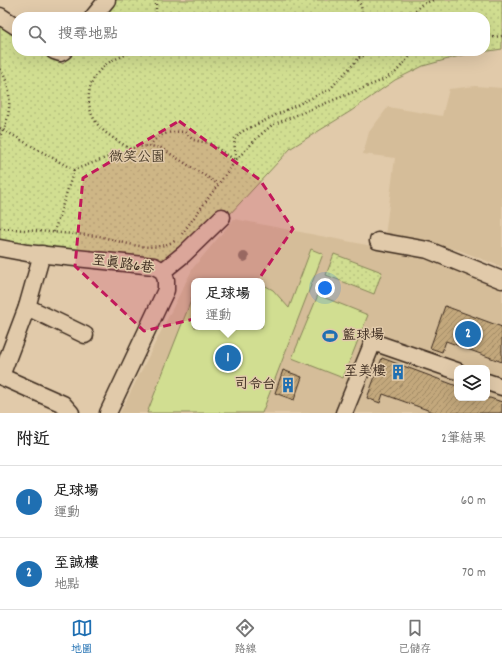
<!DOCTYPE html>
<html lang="zh-TW">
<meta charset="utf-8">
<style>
:root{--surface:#fff;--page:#f2f2f2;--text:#222;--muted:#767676;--line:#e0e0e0;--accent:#1f6fb2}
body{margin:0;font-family:Dekko,"LXGW WenKai TC",sans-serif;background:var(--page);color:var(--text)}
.controls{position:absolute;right:12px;bottom:12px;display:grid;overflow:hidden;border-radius:8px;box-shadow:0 4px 16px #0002}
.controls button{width:36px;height:36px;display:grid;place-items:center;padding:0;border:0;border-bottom:1px solid var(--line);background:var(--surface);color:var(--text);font:20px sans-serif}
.you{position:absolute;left:325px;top:288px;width:14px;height:14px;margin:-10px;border:3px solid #fff;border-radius:50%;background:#1a73e8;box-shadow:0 0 0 6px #1a73e833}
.badge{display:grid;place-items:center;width:26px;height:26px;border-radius:50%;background:var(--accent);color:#fff;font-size:13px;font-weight:700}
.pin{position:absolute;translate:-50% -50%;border:2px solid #fff;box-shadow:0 1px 4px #0006}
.popup{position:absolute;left:191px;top:278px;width:74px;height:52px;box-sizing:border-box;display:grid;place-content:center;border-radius:8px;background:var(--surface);filter:drop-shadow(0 1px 3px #0005);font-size:13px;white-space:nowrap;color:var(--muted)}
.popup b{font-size:15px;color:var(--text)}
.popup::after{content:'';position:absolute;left:50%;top:100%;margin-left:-8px;border:8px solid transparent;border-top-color:var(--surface)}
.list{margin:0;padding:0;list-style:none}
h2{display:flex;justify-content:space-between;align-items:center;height:52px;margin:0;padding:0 16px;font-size:17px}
h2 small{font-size:13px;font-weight:400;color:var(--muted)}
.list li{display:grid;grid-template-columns:26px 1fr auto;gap:12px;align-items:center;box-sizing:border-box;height:72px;padding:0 16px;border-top:1px solid var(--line)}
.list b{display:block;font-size:15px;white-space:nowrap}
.list p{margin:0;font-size:13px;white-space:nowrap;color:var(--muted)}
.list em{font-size:13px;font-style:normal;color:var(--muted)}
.icon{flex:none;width:22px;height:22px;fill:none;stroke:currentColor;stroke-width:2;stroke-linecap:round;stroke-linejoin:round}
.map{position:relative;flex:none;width:502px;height:413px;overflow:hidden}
.search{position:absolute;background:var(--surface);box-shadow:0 4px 16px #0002;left:12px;right:12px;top:12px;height:44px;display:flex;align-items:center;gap:10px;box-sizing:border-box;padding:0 14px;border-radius:16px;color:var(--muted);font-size:15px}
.sheet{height:196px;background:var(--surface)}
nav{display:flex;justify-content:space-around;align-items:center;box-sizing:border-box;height:56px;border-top:1px solid var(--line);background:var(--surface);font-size:11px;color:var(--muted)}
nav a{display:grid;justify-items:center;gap:2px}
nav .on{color:var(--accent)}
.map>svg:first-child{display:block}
</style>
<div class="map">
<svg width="502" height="413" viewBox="0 0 502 413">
<defs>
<pattern id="park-dots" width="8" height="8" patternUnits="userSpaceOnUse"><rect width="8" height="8" fill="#d1de91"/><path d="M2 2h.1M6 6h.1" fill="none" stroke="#b4bf7d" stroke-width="1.8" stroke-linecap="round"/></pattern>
<pattern id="building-hatch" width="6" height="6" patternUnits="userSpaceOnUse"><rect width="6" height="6" fill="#c3a87c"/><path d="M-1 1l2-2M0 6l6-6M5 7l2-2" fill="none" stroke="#a08965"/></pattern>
</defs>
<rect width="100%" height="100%" fill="#e1caaa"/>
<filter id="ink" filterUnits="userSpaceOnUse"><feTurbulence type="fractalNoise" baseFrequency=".025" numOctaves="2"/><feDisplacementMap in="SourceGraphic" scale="8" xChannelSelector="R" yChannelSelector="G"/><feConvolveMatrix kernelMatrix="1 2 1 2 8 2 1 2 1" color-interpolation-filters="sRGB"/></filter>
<g filter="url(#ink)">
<g fill="#d5bd99" fill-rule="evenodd">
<path d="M 475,86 L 502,88 L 502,267 L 459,250 L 385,236 L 395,158 L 363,154 L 369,132 L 388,107 L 442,116 L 449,89 Z"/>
<path d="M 234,219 L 413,254 L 502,290 L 502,413 L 120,413 L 193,268 ZM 194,281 L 262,281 L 262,327 L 194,327 ZM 457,368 L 487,368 L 487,398 L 457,398 Z"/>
</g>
<g fill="url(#park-dots)" stroke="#868458">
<path d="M 111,0 L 502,0 L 502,49 L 463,55 L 423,66 L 395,80 L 351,111 L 291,148 L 179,269 L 42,254 L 0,248 L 0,26 L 17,36 L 17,51 L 41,51 L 63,64 L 73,51 L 485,51 L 485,17 L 98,17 Z"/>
<path d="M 334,254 L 382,272 L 374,294 L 326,275 Z"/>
</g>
<g fill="#d1de91" stroke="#868458">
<path d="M 311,249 L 323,254 L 262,413 L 147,413 L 194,293 L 194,327 L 262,327 L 262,284 L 273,290 L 289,308 Z"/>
<path d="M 318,295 L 368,315 L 343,378 L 292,358 Z"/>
</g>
<g fill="url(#building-hatch)" stroke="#3b2a1e">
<path d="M 445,306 L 502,327 L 502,362 L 446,341 L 442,352 L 430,348 Z"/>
<path d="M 382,358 L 457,386 L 457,398 L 490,398 L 502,402 L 502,413 L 436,413 L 383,394 L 380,403 L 367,398 Z"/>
<path d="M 283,370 L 302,377 L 294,400 L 275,393 Z"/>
</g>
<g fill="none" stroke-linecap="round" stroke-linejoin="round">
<g stroke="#3b2a1e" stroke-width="19">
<g id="minor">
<path d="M 0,16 L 17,27"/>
<path d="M 93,17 L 107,0"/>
<path d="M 54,51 L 60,53 L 64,51"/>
<path d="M 378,241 L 428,250 L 502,280"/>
<path d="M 0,248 L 27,253 L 154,266 L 163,271 L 166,280 L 166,290 L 108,413"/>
<path d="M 163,271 L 184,254 L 222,217"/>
<path d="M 27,307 L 85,335"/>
<path d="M 0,376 L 63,404 L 71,413"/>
<path d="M 1,376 L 27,307 L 42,254"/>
<path d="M 487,382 L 502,387"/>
<path d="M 344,413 L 373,342 L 457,371"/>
</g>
</g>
<g stroke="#3b2a1e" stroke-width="2.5" stroke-dasharray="1 3" stroke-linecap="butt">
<path d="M 358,0 L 361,6 L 363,17"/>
<path d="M 156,17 L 156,0"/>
<path d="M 410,17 L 421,5 L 433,0"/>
<path d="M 485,38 L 502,36"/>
<path d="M 359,58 L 373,51"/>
<path d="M 0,69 C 13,87 12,117 0,136"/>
<path d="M 0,128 L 74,170"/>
<path d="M 150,146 C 158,133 171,131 185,132 L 193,140 L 209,143 L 235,160"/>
<path d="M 130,149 C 120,142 106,135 98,125 C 84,107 86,82 103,67 C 111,59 123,57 133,51"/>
<path d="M 236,159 L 234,140 L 241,132 L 330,89 L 358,59 L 362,51"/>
<path d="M 0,228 L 99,236 C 124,242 150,254 175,241"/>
<path d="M 54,232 L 74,170 L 135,147 L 150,146 L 161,148 L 218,184"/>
<path d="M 182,234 L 236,160 L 259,136 L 272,125 L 383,80 L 396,72 L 414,51"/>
</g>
<use href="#minor" stroke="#e1caaa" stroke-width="16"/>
</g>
<circle fill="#8e7c64" cx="244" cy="257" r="5"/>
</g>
<path fill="#c2185b" fill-opacity="0.2" stroke="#c2185b" stroke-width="3" stroke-dasharray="8 5" stroke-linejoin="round" d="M 179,121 L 260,180 L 293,229 L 239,308 L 144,331 L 75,266 L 83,178 Z"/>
<defs>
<g id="stadium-bare" transform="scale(1.2)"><path d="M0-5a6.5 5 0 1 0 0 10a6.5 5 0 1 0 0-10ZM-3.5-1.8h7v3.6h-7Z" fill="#1f6fb2" stroke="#e1caaa" stroke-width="2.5" paint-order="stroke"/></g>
<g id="building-bare" transform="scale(1.2)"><path d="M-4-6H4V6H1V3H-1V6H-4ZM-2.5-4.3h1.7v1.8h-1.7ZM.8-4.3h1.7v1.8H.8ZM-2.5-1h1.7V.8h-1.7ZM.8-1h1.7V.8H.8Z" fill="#1f6fb2" stroke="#e1caaa" stroke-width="2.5" paint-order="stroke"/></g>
</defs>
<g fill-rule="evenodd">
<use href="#stadium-bare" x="330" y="336"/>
<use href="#building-bare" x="398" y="372"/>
<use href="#building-bare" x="288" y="385"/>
</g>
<g text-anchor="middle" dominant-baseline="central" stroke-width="3" stroke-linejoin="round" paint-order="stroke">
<g font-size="14" fill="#4a3c2a" stroke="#e1caaa">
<text x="137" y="158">微笑公園</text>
</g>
<g font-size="14" fill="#3b2a1e" stroke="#e1caaa">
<text transform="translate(123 265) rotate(8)">至真路6巷</text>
</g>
<g font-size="14" fill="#3b2a1e" stroke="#e1caaa" text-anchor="end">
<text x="342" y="336" text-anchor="start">籃球場</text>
<text x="386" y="372">至美樓</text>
<text x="276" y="385">司令台</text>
</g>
</g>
</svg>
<div class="controls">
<button><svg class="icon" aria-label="layers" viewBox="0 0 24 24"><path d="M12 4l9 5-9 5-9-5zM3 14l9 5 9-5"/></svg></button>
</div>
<div class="you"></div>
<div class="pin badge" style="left:228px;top:358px">1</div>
<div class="popup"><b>足球場</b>運動</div>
<div class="pin badge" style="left:468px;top:334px">2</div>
<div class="search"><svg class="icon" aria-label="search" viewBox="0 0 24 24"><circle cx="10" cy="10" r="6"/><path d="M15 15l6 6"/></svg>搜尋地點</div>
</div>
<section class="sheet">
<h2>附近<small>2筆結果</small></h2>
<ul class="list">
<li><span class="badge">1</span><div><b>足球場</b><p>運動</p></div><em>60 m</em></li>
<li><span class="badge">2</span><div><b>至誠樓</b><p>地點</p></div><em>70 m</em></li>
</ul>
</section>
<nav>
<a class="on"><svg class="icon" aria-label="map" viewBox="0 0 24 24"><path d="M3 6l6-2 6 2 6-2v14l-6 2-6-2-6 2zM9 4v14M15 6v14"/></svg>地圖</a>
<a><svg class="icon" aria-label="directions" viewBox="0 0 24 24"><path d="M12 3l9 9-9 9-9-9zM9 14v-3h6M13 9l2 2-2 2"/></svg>路線</a>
<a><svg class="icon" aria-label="saved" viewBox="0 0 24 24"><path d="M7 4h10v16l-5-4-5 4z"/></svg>已儲存</a>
</nav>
